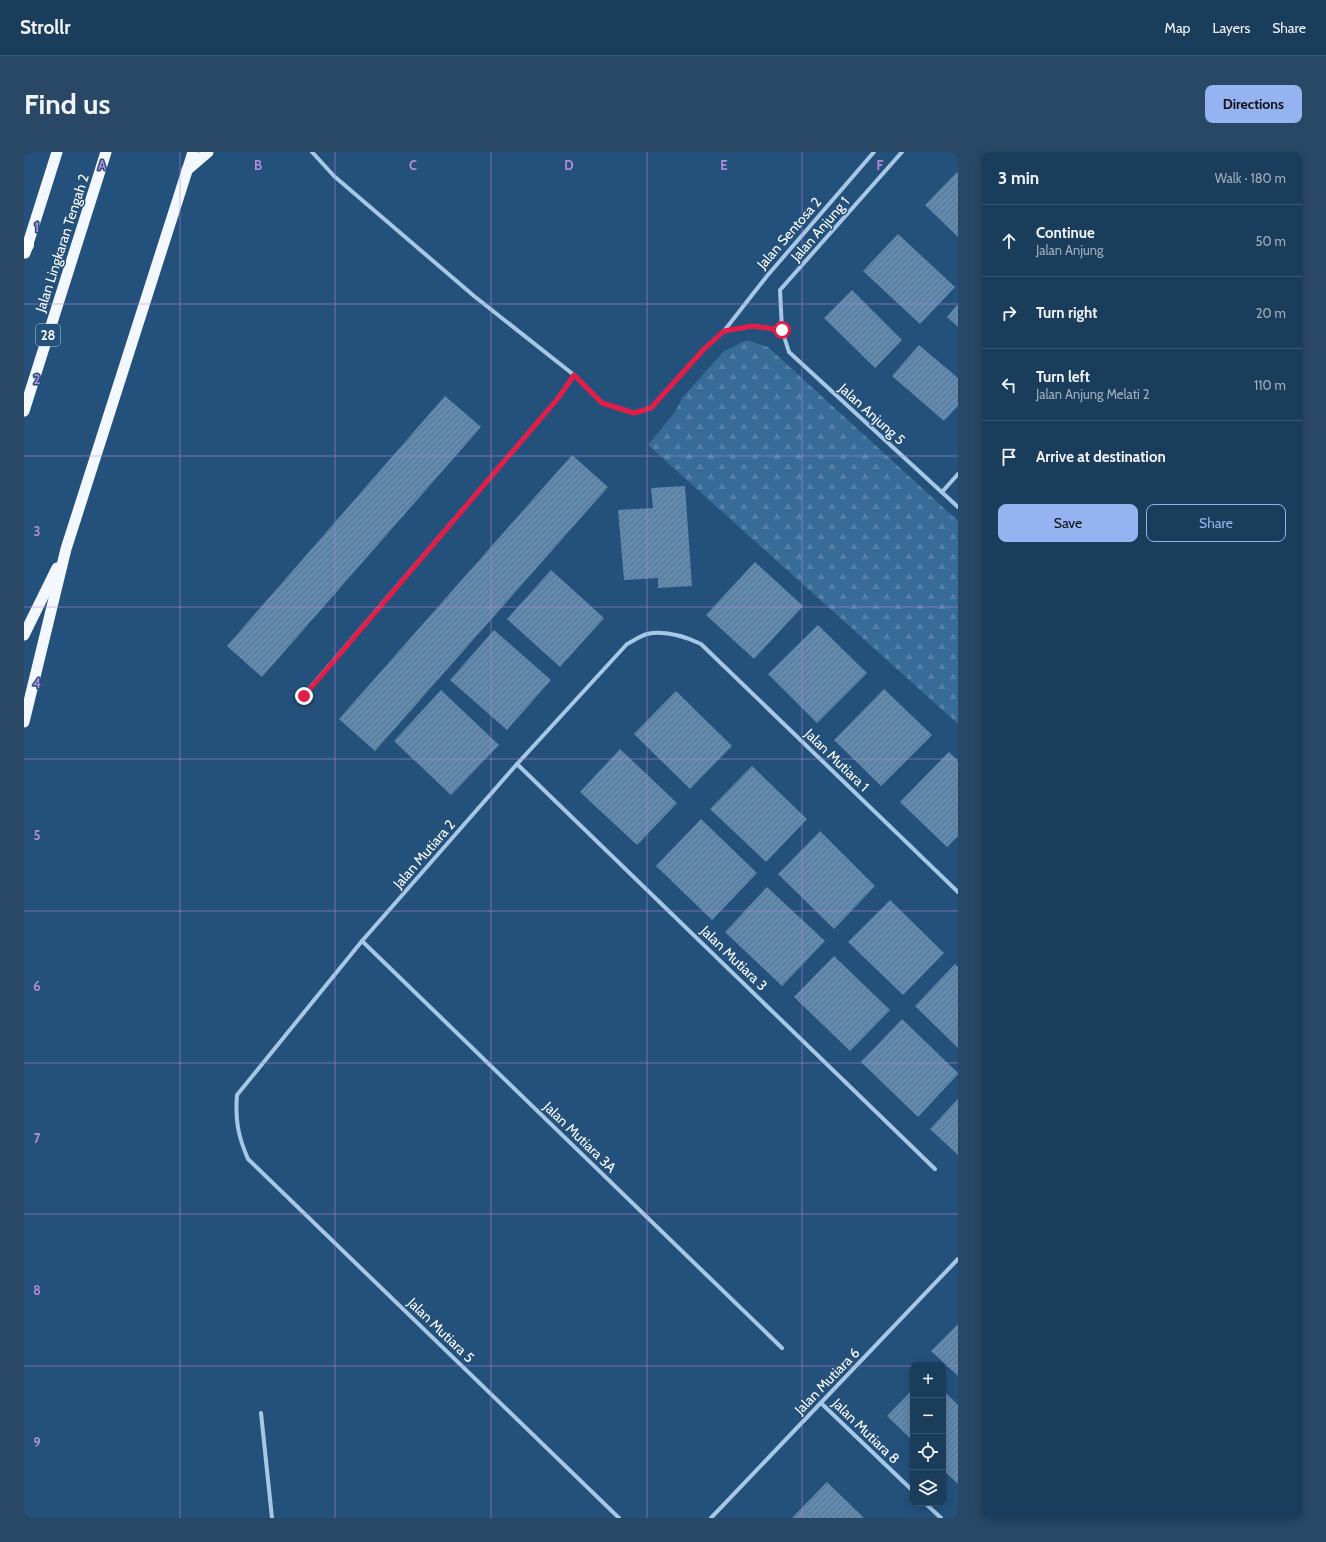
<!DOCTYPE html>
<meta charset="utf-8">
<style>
:root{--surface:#1b3d5c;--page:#284865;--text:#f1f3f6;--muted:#a0aebb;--line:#395672;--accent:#95b2f1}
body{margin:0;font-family:Cabin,sans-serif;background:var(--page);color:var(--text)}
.controls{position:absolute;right:12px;bottom:12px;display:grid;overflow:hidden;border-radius:8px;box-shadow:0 2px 10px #0003}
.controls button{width:36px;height:36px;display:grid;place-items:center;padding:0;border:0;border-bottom:1px solid var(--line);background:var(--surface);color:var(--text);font:20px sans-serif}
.stop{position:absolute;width:12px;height:12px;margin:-9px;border:3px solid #e11d48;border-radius:50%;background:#fff}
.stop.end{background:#e11d48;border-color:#fff;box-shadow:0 1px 4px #0008}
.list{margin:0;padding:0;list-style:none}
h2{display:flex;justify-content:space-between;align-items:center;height:52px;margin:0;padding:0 16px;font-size:17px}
h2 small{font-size:13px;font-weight:400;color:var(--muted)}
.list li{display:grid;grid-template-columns:26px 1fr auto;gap:12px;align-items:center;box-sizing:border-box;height:72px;padding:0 16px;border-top:1px solid var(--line)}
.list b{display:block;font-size:15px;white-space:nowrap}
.list p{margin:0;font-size:13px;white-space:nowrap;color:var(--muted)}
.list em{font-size:13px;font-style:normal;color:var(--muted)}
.actions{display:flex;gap:8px;padding:12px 16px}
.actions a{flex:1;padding:9px 0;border:1px solid var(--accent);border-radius:8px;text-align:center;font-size:14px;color:var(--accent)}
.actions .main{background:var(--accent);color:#111}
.icon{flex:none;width:22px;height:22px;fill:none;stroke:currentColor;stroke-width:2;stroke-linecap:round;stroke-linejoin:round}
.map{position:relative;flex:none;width:934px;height:1366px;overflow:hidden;border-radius:8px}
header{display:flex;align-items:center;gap:24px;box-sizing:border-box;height:56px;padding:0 20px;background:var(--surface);border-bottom:1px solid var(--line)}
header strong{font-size:19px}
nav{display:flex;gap:22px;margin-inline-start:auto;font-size:14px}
.intro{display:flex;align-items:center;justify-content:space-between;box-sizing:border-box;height:96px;padding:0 24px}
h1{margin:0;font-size:28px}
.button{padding:10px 18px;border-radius:8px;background:var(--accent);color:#111;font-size:14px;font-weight:700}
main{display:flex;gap:24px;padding:0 24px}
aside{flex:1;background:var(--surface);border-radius:8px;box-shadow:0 2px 10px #0003}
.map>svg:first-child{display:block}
</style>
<header>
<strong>Strollr</strong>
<nav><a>Map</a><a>Layers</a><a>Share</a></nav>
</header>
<div class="intro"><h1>Find us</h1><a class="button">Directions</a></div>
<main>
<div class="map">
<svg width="934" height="1366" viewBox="0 0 934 1366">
<defs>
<pattern id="forest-firs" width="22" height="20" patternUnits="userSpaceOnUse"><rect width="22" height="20" fill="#376b98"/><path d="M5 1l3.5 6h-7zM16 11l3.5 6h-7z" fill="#5581a7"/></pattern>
<pattern id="building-hatch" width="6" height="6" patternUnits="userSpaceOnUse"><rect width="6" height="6" fill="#618aae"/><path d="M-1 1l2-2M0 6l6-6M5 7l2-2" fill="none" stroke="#597187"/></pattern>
</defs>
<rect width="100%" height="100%" fill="#24517b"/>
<path fill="url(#forest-firs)" d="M 723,188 L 744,195 L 934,369 L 934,572 L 624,293 L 651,260 L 658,246 L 700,199 Z"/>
<g fill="url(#building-hatch)">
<path d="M 933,20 L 934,21 L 934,85 L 901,53 Z"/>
<path d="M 874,82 L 931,135 L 896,172 L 839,119 Z"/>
<path d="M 828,138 L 878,188 L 851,216 L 800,166 Z"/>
<path d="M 934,152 L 934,175 L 923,165 Z"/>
<path d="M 895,193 L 934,226 L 934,254 L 920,269 L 868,224 Z"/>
<path d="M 421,244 L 457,275 L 238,525 L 203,494 Z"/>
<path d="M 548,303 L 584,335 L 351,599 L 315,567 Z"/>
<path d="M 661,334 L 668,434 L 634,436 L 634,426 L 600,428 L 594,358 L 629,356 L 627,336 Z"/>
<path d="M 731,410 L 779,454 L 730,507 L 682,463 Z"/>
<path d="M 527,418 L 580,466 L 536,515 L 483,467 Z"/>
<path d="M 794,473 L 843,521 L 793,571 L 744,522 Z"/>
<path d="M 470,478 L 527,528 L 483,578 L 426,528 Z"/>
<path d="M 860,537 L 908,583 L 857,634 L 810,588 Z"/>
<path d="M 417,538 L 475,593 L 427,643 L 370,589 Z"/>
<path d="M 652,539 L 708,594 L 666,637 L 610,582 Z"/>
<path d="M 596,597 L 653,651 L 613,693 L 556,640 Z"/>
<path d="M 925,600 L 934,609 L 934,684 L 923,695 L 876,650 Z"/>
<path d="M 728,614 L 783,667 L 742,710 L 686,657 Z"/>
<path d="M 677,667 L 733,721 L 688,768 L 632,714 Z"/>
<path d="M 796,679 L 851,734 L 810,777 L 754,722 Z"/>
<path d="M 743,735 L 801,789 L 758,834 L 701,780 Z"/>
<path d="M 866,748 L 920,801 L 879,843 L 824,790 Z"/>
<path d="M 810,804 L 866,858 L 826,899 L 770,845 Z"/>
<path d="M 931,812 L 934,815 L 934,896 L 891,854 Z"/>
<path d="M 878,867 L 934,921 L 934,922 L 894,965 L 837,910 Z"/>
<path d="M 934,947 L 934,1003 L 906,977 Z"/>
<path d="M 934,1172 L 934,1224 L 907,1199 Z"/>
<path d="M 889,1237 L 889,1289 L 863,1264 Z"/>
<path d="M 919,1238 L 934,1253 L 934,1332 L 919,1318 Z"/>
<path d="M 803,1330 L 838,1364 L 840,1366 L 768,1366 Z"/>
</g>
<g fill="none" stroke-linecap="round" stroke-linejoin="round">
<g stroke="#a7c8e5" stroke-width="4">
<path d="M 288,0 L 310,24 L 450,144 L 550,223 L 578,251 L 610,261 L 627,256 L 680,197 L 700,179 L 729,174 L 758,178"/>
<path d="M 878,0 L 756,138 L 758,178 L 765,200 L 934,355"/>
<path d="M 700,179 L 743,124 L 850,0"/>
<path d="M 918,340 L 934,322"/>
<path d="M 280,543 L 535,245 L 550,223"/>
<path d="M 493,612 L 911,1017"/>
<path d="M 338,789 L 758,1196"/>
<path d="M 797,1251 L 889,1339"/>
<path d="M 237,1261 L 248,1366"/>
<path d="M 901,1351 L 917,1366"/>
<path d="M 595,1366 L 224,1007 C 214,984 211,968 213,943 L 338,789 L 493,612 L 603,492 C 609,489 616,484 623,482 C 642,478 660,484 677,492 L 934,740"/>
<path d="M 687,1366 L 934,1107"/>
</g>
<g stroke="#f3f8fe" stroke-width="11">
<path d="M 163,18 L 184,0"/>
<path d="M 1,101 L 33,0"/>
<path d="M 0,259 L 82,0"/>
<path d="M 0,483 L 33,416"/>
<path d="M 0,570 L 42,397 L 169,0"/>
</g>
<path stroke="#fff" stroke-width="12" d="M 0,100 L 4,93"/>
</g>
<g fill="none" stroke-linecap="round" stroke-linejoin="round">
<path stroke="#e11d48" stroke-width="5" d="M 280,544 L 535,245 L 550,223 L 578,251 L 610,261 L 627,256 L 680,197 L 700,179 L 728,174 L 758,178"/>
</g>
<path fill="none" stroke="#b68bdc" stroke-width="1" stroke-opacity="0.55" d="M 156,0 L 156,1366M 311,0 L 311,1366M 467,0 L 467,1366M 623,0 L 623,1366M 778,0 L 778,1366M 0,152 L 934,152M 0,304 L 934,304M 0,455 L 934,455M 0,607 L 934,607M 0,759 L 934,759M 0,911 L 934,911M 0,1062 L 934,1062M 0,1214 L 889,1214M 919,1214 L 934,1214"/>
<g text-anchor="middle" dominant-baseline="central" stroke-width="3" stroke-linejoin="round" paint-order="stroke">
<rect fill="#24517b" stroke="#bdcbd7" stroke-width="1" x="12" y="172" width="24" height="22" rx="3"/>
<g font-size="13" font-weight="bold" fill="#fff">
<text x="24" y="183">28</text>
</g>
<g font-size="14" fill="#fff" stroke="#24517b">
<text transform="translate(796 77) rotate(-49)">Jalan Anjung 1</text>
<text transform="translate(765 81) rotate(-49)">Jalan Sentosa 2</text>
<text transform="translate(38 91) rotate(-72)">Jalan Lingkaran Tengah 2</text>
<text transform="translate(848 262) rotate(42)">Jalan Anjung 5</text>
<text transform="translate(813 608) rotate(44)">Jalan Mutiara 1</text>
<text transform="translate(400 702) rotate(-49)">Jalan Mutiara 2</text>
<text transform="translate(710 806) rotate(44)">Jalan Mutiara 3</text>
<text transform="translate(556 985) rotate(44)">Jalan Mutiara 3A</text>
<text transform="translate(417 1178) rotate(44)">Jalan Mutiara 5</text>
<text transform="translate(803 1229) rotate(-46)">Jalan Mutiara 6</text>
<text transform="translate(842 1279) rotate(44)">Jalan Mutiara 8</text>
</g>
</g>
<g font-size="13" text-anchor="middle" font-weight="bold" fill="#b68bdc" stroke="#24517b" stroke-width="3" stroke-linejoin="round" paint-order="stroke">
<text x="78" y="18">A</text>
<text x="234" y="18">B</text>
<text x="389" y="18">C</text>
<text x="545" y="18">D</text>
<text x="700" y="18">E</text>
<text x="856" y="18">F</text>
<text x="13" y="80">1</text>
<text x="13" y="232">2</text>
<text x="13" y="384">3</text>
<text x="13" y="536">4</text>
<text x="13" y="688">5</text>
<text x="13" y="839">6</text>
<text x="13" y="991">7</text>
<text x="13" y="1143">8</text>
<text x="13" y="1295">9</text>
</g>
</svg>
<div class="controls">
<button>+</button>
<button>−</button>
<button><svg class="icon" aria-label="locate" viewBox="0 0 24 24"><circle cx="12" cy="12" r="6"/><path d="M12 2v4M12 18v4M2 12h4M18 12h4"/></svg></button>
<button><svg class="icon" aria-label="layers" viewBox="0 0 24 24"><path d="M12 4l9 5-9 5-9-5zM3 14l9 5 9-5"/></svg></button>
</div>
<div class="stop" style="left:758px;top:178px"></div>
<div class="stop end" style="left:280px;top:544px"></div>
</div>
<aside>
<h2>3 min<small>Walk · 180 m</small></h2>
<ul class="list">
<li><svg class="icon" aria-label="ahead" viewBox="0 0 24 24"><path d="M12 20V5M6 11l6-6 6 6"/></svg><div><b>Continue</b><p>Jalan Anjung</p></div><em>50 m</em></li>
<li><svg class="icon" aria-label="right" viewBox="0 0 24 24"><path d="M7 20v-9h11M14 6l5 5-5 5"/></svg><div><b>Turn right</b></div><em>20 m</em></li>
<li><svg class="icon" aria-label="left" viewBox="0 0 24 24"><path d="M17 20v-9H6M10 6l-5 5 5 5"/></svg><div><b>Turn left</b><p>Jalan Anjung Melati 2</p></div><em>110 m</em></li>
<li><svg class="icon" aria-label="arrive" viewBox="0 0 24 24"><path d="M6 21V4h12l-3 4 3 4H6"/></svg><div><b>Arrive at destination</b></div></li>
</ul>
<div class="actions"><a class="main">Save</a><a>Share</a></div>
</aside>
</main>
